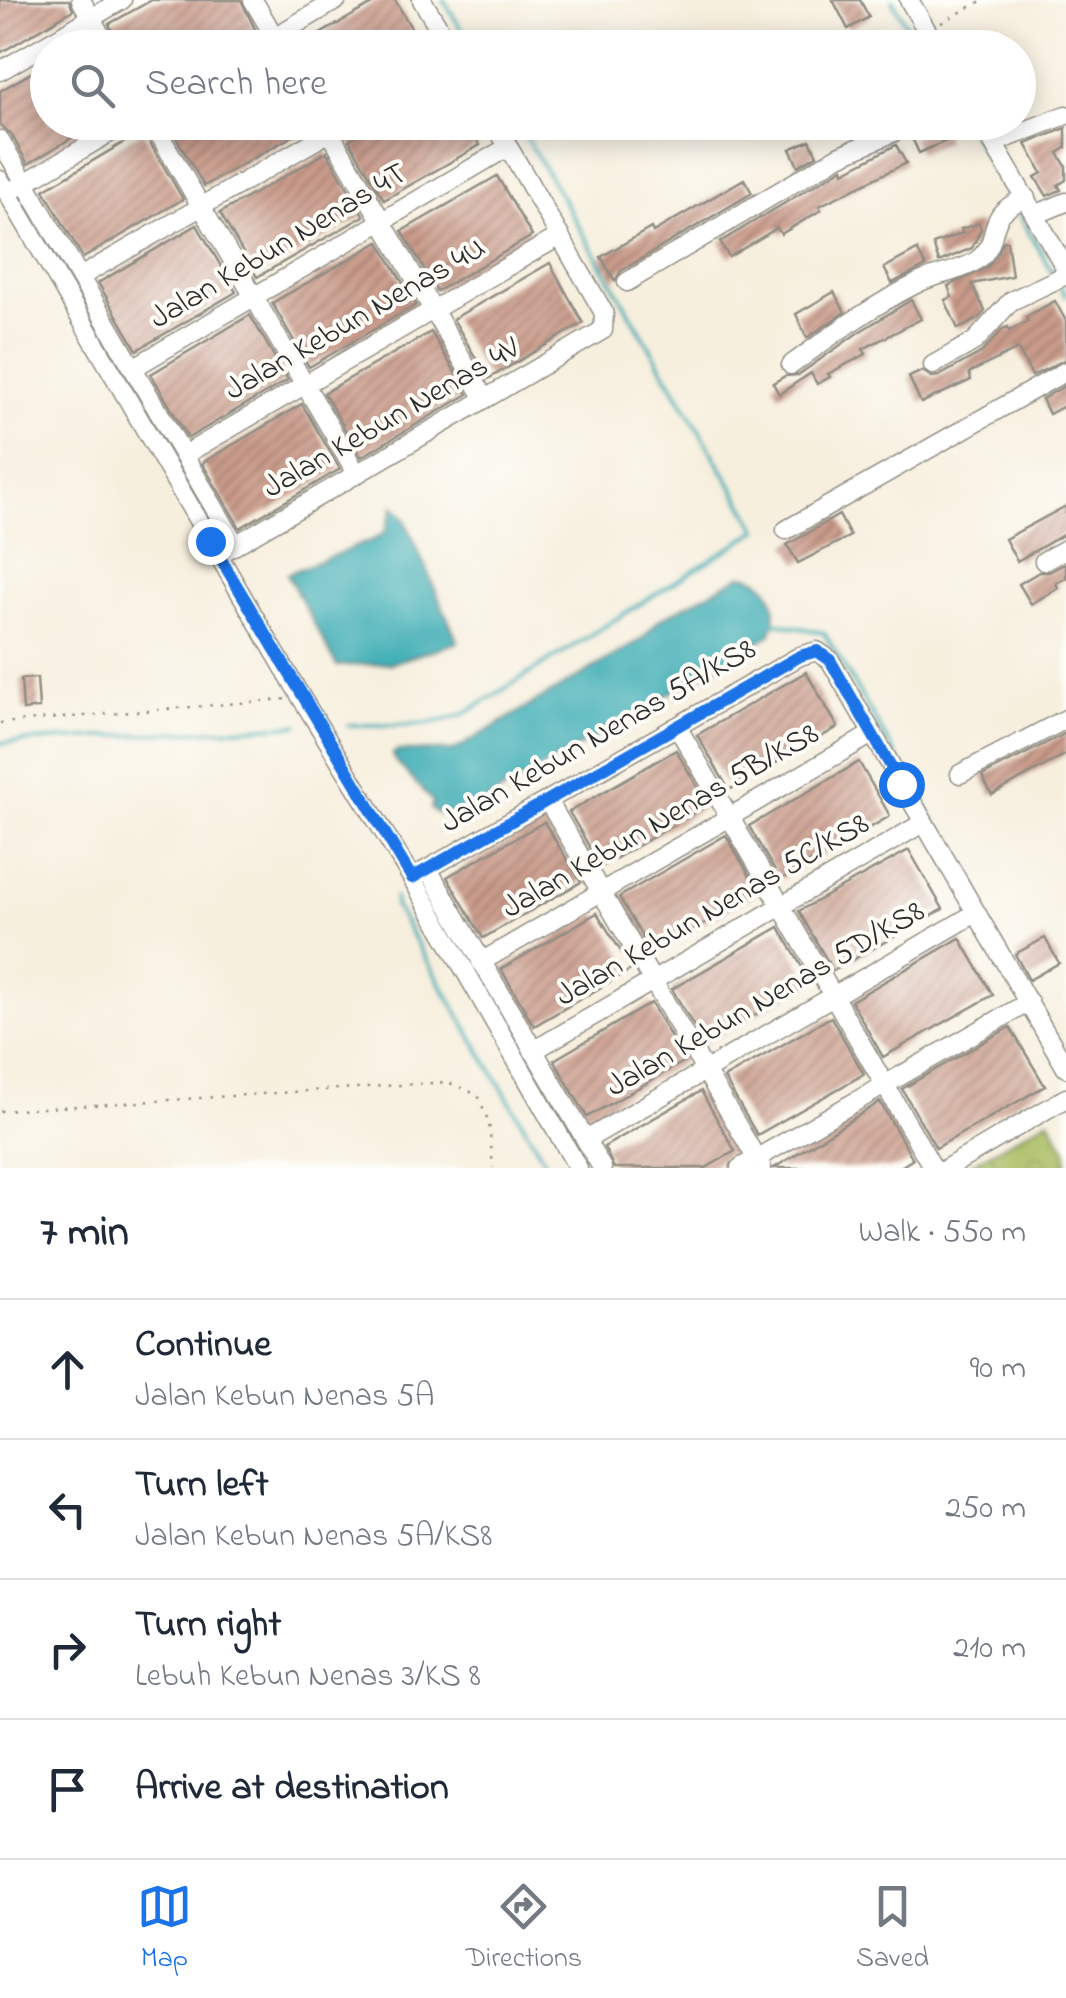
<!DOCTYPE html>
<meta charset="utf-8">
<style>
:root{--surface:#fff;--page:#f2f2f3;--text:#1f2937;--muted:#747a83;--line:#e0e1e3;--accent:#1a73e8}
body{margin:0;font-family:"Indie Flower",sans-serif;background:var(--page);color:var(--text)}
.stop{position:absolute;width:30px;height:30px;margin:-22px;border:8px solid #1a73e8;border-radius:50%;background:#fff}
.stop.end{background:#1a73e8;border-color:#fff;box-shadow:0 2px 10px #0008}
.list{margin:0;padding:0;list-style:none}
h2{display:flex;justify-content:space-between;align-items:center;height:130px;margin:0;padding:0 40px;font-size:42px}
h2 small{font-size:32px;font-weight:400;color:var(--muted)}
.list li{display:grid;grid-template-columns:65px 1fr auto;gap:30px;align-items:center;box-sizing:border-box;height:140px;padding:0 40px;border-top:2px solid var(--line)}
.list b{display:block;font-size:38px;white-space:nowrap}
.list p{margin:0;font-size:32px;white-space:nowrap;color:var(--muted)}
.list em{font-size:32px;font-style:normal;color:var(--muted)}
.icon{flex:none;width:55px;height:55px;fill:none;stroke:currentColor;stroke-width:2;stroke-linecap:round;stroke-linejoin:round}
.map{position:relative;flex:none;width:1066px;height:1168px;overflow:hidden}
.search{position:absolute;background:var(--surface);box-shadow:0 5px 25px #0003;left:30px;right:30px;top:30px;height:110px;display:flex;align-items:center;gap:25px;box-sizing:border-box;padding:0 35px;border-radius:55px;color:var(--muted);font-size:38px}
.sheet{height:690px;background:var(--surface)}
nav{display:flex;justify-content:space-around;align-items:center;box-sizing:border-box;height:140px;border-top:2px solid var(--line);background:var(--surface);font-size:28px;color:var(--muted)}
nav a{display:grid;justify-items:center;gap:5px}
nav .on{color:var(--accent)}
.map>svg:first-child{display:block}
</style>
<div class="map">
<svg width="1066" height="1168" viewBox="0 0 1066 1168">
<defs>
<pattern id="park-crowns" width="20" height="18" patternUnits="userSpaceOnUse" patternTransform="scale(2.5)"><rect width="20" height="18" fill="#a8bc61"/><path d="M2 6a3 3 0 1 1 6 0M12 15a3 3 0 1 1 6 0" fill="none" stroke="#899950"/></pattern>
<pattern id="building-hatch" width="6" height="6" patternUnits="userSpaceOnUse" patternTransform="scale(2.5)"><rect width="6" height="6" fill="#ca9b8b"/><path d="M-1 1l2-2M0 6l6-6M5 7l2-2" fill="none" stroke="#a47f72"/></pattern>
</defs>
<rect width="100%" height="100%" fill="#fdfcf7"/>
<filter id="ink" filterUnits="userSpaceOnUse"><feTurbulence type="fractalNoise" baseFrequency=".01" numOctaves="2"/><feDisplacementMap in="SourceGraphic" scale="20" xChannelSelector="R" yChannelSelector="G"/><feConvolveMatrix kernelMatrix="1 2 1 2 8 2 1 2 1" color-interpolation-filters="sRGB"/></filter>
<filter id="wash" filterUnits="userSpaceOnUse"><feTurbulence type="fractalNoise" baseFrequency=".0048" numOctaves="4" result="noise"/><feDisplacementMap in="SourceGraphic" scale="40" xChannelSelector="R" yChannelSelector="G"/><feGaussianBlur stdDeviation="2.25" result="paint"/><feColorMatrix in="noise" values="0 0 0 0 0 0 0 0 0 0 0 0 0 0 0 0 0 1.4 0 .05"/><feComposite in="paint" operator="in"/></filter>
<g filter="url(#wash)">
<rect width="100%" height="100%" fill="#f7efde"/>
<path fill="url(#park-crowns)" stroke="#6a7446" stroke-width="2.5" d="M 1049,1119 L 1066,1150 L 1066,1168 L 963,1168 Z"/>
<g fill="#3aacb4" stroke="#326c70" stroke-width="2.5">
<path d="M 394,506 L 404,518 L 458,642 L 392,663 L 337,666 L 287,574 L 373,540 L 385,532 Z"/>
<path d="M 742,575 C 773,578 781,609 770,635 L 460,816 L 443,811 L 439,814 L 431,809 L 433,802 L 395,760 L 393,754 L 397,751 L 453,751 L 642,639 L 659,620 Z"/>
</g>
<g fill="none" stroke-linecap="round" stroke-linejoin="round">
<g stroke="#3aacb4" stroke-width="4">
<path d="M 444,0 L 472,48"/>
<path d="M 892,0 L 920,48"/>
<path d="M 965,122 L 1011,201"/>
<path d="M 1016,209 L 1054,275"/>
<path d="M 1058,283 L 1066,296"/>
<path d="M 772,622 L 824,633 L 939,829"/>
<path d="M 348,725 C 386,724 430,729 466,713 L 758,530 L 517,122"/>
<path d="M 0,743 L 298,725"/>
<path d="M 395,898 L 395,906 L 549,1168"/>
</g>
</g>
<g id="blocks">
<g fill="url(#building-hatch)">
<path d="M 0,0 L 69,0 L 73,10 L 0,53 Z"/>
<path d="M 152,0 L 241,0 L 256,31 L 227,48 L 120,48 L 109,24 Z"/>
<path d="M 379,0 L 395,0 L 423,48 L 296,48 Z"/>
<path d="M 833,0 L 860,0 L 869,17 L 848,29 Z"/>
<path d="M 48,63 L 48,122 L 98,122 L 28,164 L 11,134 L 0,125 L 0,91 Z"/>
<path d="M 167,122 L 312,122 L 312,125 L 204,186 Z"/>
<path d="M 380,122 L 466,122 L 480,145 L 384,200 L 349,140 Z"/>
<path d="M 936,122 L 942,122 L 946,141 L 919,153 L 912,138 Z"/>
<path d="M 1066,128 L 1066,148 L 1058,153 L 1066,166 L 1066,180 L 1058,185 L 1061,190 L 1047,196 L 1035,177 L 1042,173 L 1026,144 Z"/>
<path d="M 143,131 L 183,199 L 83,258 L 44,190 Z"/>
<path d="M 810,140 L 817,155 L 798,166 L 790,149 Z"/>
<path d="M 896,145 L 906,163 L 819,206 L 821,210 L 781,234 L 777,228 L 729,257 L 720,242 L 843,168 L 844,172 Z"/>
<path d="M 327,152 L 364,216 L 257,277 L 220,213 Z"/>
<path d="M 497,176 L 532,236 L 437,291 L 402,231 Z"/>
<path d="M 744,179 L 752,193 L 621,271 L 615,281 L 601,257 L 651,228 L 653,232 Z"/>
<path d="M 979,223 L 981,229 L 972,248 L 939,262 L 933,244 L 963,233 L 961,229 Z"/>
<path d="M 197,225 L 236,292 L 137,350 L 98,283 Z"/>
<path d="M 1004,241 L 1007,241 L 1012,276 L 972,284 L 985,311 L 978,319 L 958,329 L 945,300 L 952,297 L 948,286 L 988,267 Z"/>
<path d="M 379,242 L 416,305 L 309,367 L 272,303 Z"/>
<path d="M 917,250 L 926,266 L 892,283 L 884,268 Z"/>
<path d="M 550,263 L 583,323 L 488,379 L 453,319 Z"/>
<path d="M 834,292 L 845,312 L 807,338 L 796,314 Z"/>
<path d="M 911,300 L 921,319 L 863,349 L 866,354 L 828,374 L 830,377 L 817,384 L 811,373 L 779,394 L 773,383 L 785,376 L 798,375 L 859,332 Z"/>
<path d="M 1055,301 L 1066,321 L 1066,359 L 1032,376 L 1018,349 L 969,373 L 971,380 L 921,403 L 909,377 L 922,371 L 932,377 L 939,376 L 982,352 L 1003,329 L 1008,327 L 1009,331 L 1028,321 L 1026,317 Z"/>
<path d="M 250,315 L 288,380 L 188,438 L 151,374 Z"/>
<path d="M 431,332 L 468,394 L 361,457 L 324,393 Z"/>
<path d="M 1066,385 L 1066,405 L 1049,414 L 1042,399 Z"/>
<path d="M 302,404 L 340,469 L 240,528 L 202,463 Z"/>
<path d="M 1066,506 L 1066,533 L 1017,561 L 1005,539 Z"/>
<path d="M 839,515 L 850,536 L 798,563 L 787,545 Z"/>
<path d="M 1066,563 L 1066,578 L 1056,583 L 1058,588 L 1031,604 L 1019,584 L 1039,572 L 1049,572 Z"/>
<path d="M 806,672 L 838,727 L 729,790 L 697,735 Z"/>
<path d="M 37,678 L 39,708 L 23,710 L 21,679 Z"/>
<path d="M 1066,733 L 1066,754 L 992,795 L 982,776 Z"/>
<path d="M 676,750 L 708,805 L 601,867 L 569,812 Z"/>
<path d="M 859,762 L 890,816 L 780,880 L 749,826 Z"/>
<path d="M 544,822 L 581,882 L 483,938 L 447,877 Z"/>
<path d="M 726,835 L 759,892 L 652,954 L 619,897 Z"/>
<path d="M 909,850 L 943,909 L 833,971 L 799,911 Z"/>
<path d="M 597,913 L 632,969 L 534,1026 L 501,969 Z"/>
<path d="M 779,927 L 811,983 L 704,1044 L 672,989 Z"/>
<path d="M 960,938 L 993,995 L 883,1057 L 851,1001 Z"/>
<path d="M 1045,938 L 1059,963 L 1029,980 L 1015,954 Z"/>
<path d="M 651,1003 L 685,1061 L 587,1117 L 554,1060 Z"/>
<path d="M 831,1017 L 864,1074 L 757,1135 L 724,1078 Z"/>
<path d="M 1010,1027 L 1045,1086 L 936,1148 L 902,1089 Z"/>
<path d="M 701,1091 L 735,1151 L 706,1168 L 614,1168 L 604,1147 Z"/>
<path d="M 880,1102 L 913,1159 L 899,1168 L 774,1168 Z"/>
</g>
</g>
</g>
<g filter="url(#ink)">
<use href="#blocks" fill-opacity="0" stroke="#918d84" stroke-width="2.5"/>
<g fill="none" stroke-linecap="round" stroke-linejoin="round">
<g stroke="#918d84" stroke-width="21">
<g id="minor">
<path d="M 81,0 L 108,48"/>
<path d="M 253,0 L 281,48"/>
<path d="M 422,0 L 451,48"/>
<path d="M 909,0 L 937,48"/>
<path d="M 256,48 L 337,0"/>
<path d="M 0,71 L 122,0"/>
<path d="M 152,122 L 357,474"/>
<path d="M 324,122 L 485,399"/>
<path d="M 981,122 L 1066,269"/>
<path d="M 0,140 L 236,545"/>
<path d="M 994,143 L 1066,115"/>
<path d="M 0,180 L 301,697 L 412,878 L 578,1168"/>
<path d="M 16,188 L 128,122"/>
<path d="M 1035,215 L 1066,202"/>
<path d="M 80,277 L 347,122"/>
<path d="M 627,282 L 839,156 L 917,122"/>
<path d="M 791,365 C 831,336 871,306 916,284 C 936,273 964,272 981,257 C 1003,235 982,215 1026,198"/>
<path d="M 933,365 L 975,341 L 1011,301 L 1066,275"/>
<path d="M 133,368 L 508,147"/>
<path d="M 184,455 L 560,236"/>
<path d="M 786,530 L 1066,371"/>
<path d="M 218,555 L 603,330 L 604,313 L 494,122"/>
<path d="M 1044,561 L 1066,549"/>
<path d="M 678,728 L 933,1168"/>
<path d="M 960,774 L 1066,719"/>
<path d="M 548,801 L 762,1168"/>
<path d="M 428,869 L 602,1168"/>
<path d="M 412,878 L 800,656 L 817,651 L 830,660 L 1066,1068"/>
<path d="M 481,962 L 872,734"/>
<path d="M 533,1051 L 923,823"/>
<path d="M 586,1140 L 976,913"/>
<path d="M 740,1168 L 1029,1002"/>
<path d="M 947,1168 L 1066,1098"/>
</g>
</g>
<g stroke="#918d84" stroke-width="2.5" stroke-dasharray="2.5 8" stroke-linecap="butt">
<path d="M 941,23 L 983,0"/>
<path d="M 0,723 L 287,699"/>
<path d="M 0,1111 L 447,1082 L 478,1095 L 489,1123 L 493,1168"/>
</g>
<use href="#minor" stroke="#fff" stroke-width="18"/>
</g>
</g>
<g fill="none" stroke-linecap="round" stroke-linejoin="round" filter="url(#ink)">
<path stroke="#1a73e8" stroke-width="12" d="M 210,541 L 412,878 L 800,656 L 817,651 L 830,660 L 901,784"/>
</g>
<g text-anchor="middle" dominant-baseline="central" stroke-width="8" stroke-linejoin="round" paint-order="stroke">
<g font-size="32" fill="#2b2b2b" stroke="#fdfcf7">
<text transform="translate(279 247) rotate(-31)">Jalan Kebun Nenas 4T</text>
<text transform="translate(356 320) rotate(-30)">Jalan Kebun Nenas 4U</text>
<text transform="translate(392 419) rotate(-30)">Jalan Kebun Nenas 4V</text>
<text transform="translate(599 737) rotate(-30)">Jalan Kebun Nenas 5A/KS8</text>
<text transform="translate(661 822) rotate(-30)">Jalan Kebun Nenas 5B/KS8</text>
<text transform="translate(713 911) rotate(-30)">Jalan Kebun Nenas 5C/KS8</text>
<text transform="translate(766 1000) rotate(-30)">Jalan Kebun Nenas 5D/KS8</text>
</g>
</g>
</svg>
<div class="stop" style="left:901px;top:784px"></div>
<div class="stop end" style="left:210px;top:541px"></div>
<div class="search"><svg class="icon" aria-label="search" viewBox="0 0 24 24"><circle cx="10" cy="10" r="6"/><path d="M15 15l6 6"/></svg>Search here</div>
</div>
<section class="sheet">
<h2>7 min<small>Walk · 550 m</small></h2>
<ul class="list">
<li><svg class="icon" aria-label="ahead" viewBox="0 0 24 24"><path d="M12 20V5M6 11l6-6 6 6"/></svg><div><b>Continue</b><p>Jalan Kebun Nenas 5A</p></div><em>90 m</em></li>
<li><svg class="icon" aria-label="left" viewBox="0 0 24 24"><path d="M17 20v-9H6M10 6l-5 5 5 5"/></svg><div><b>Turn left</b><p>Jalan Kebun Nenas 5A/KS8</p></div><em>250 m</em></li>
<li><svg class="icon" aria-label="right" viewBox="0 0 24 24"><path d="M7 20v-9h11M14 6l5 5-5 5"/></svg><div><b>Turn right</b><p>Lebuh Kebun Nenas 3/KS 8</p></div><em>210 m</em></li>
<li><svg class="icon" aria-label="arrive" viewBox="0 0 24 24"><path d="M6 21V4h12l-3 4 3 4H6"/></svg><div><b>Arrive at destination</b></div></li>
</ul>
</section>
<nav>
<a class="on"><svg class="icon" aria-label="map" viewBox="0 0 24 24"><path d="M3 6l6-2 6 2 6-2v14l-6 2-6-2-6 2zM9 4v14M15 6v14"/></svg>Map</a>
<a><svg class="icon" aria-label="directions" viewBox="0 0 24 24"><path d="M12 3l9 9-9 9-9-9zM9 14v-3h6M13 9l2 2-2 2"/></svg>Directions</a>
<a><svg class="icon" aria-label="saved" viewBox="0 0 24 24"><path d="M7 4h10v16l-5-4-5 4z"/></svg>Saved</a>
</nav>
